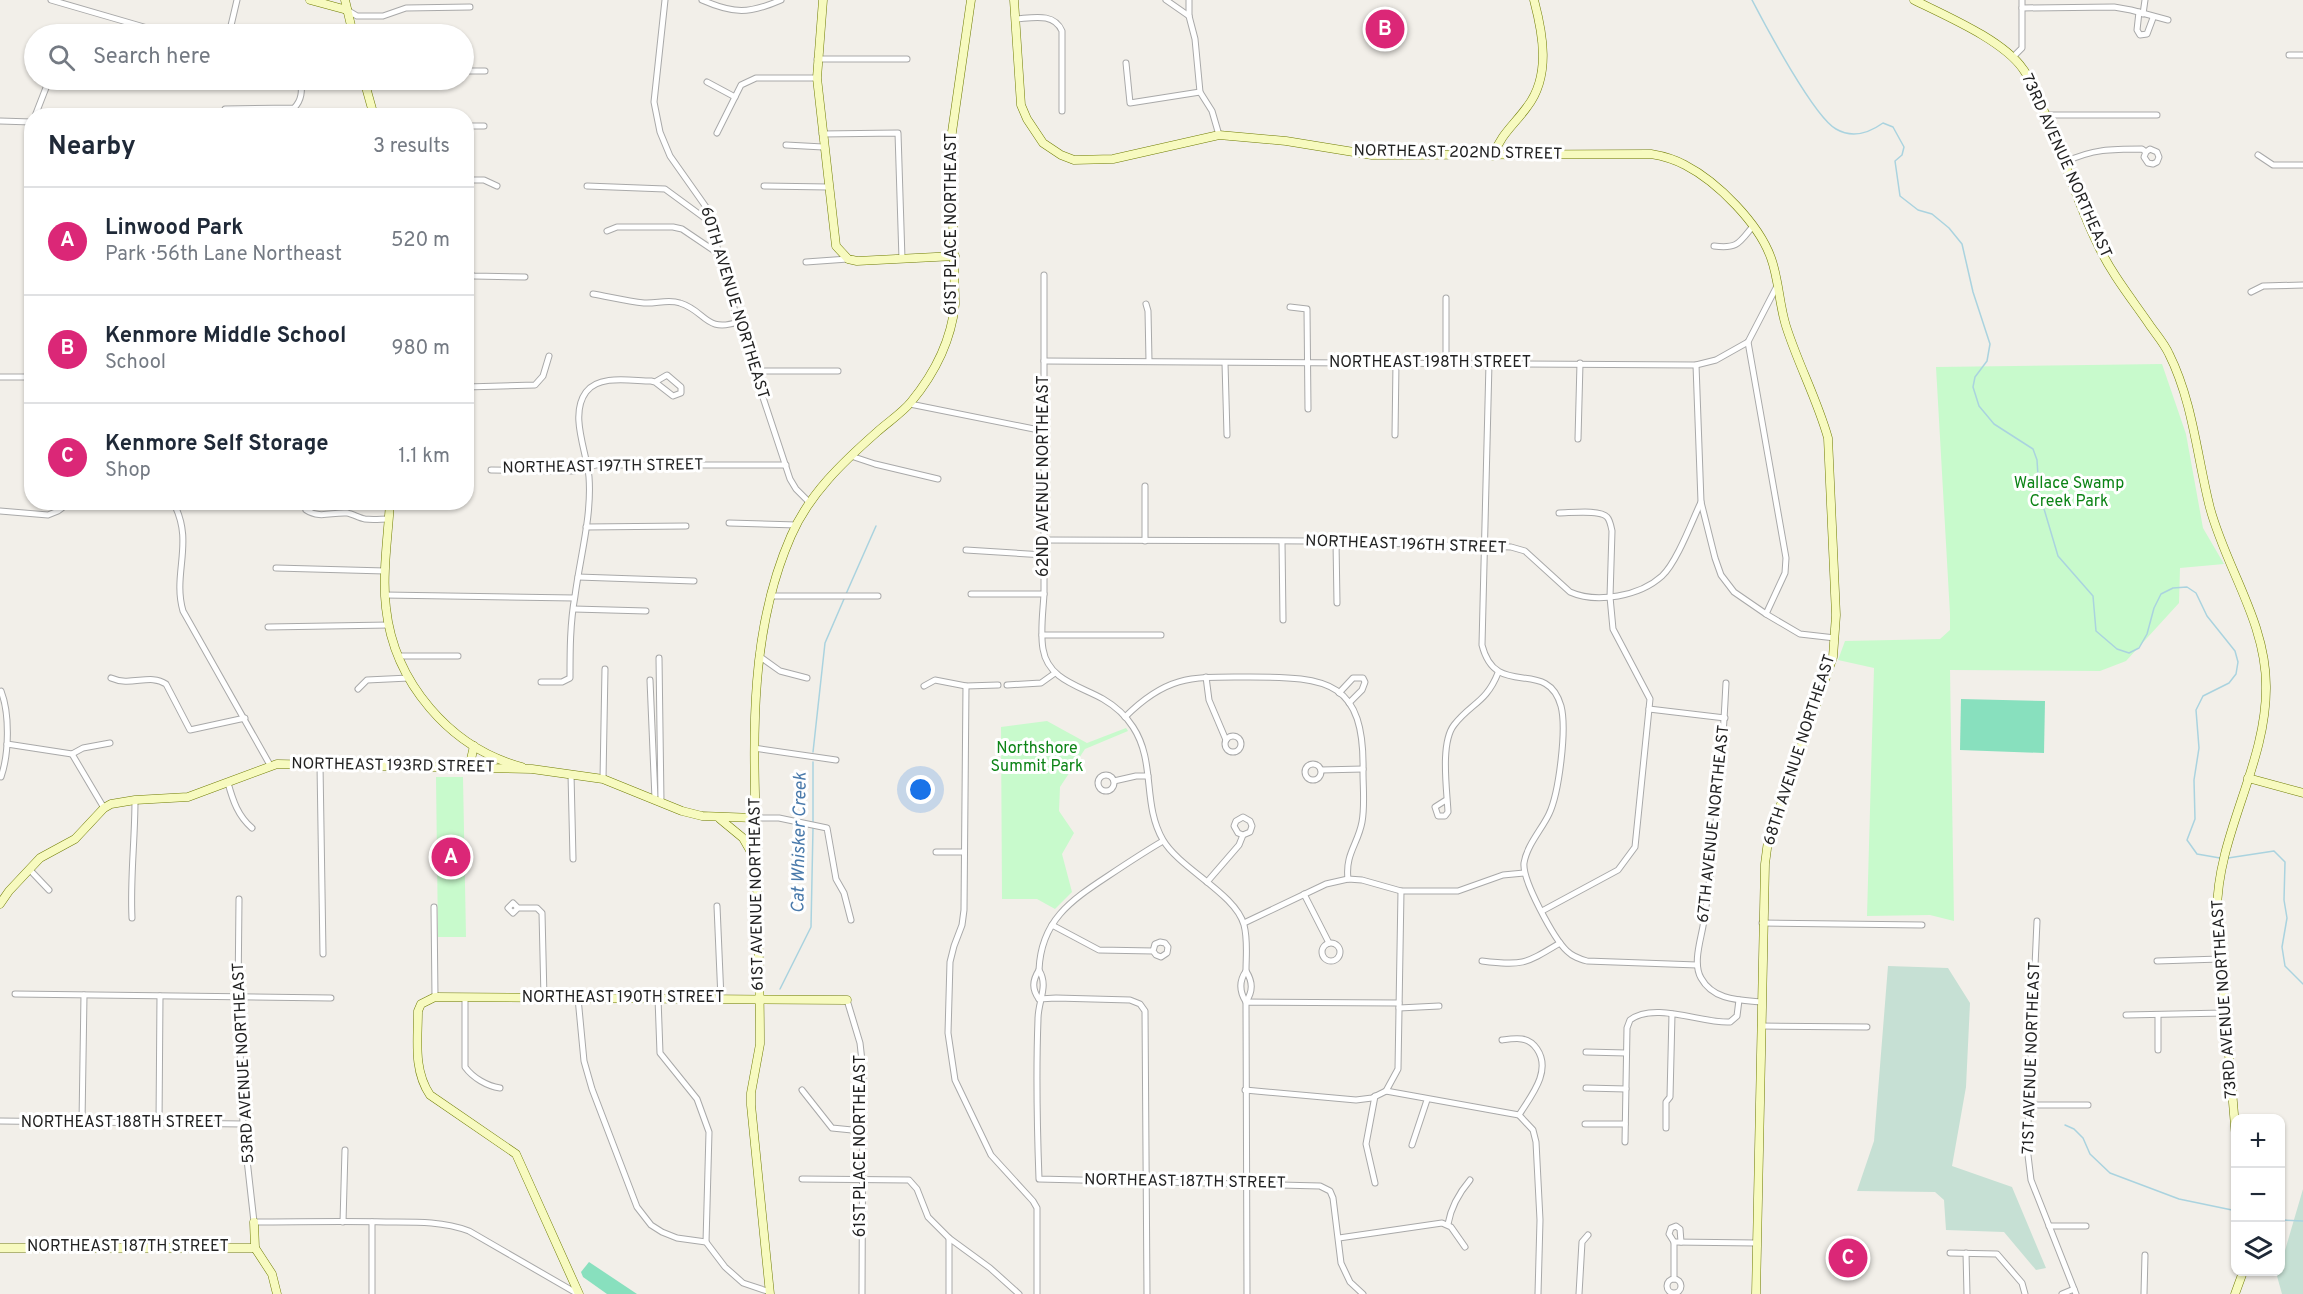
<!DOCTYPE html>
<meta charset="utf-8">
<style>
:root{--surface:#fff;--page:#f6f6f7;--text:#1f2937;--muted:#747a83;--line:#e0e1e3;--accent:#db2777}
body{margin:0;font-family:Overpass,sans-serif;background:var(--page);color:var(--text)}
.controls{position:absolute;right:18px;bottom:18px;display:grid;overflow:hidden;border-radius:12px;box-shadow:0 2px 4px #0004}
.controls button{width:54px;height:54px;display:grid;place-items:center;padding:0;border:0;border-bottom:2px solid var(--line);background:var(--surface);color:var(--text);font:30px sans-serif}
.you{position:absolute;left:921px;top:790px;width:21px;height:21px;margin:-15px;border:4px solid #fff;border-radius:50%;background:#1a73e8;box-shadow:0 0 0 9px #1a73e833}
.badge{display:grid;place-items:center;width:39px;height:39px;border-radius:50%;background:var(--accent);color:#fff;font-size:20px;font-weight:700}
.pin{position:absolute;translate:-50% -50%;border:3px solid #fff;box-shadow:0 2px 6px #0006}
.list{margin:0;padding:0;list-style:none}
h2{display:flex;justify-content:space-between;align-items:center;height:78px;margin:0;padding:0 24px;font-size:26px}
h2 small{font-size:20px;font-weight:400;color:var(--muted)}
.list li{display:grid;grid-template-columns:39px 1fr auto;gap:18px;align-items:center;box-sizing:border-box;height:108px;padding:0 24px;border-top:2px solid var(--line)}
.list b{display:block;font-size:22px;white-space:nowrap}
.list p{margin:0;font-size:20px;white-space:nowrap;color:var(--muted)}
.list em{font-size:20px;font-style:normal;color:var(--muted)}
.icon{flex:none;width:33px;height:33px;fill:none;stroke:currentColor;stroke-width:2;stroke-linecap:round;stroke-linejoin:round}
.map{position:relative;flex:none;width:2303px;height:1294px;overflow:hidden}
.search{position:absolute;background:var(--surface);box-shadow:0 2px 4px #0004;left:24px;top:24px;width:450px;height:66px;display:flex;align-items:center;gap:15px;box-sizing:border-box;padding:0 21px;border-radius:33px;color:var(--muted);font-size:22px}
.panel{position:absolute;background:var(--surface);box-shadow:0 2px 4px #0004;left:24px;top:108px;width:450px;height:402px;border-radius:24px}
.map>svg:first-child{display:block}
</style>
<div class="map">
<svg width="2303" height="1294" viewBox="0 0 2303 1294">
<rect width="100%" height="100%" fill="#f2efe9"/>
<g fill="#c6e0d4">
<path d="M 1888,966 L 1948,968 L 1970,1003 L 1966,1087 L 1952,1166 L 2012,1187 L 2046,1268 L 2036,1270 L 2004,1232 L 1946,1230 L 1944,1200 L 1935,1192 L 1857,1191 L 1874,1141 Z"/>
<path d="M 2303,1189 L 2303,1294 L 2282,1294 L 2277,1276 L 2278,1272 L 2280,1272 L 2281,1264 Z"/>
</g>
<g fill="#c8facc">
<path d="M 2162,364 L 2186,434 L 2203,528 L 2224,564 L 2180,568 L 2179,603 L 2126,661 L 2100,671 L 1950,670 L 1954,921 L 1930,915 L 1867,916 L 1874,668 L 1838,660 L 1845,641 L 1940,639 L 1950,630 L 1950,614 L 1936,367 Z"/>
<path d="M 1047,721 L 1087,743 L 1126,728 L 1128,731 L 1085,749 L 1060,787 L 1059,811 L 1074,833 L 1062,854 L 1072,892 L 1055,909 L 1037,899 L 1002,899 L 1001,727 Z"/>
<path d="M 436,777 L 463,777 L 466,937 L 438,937 Z"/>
</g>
<g fill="#88e0be">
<path d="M 1961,699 L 2045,701 L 2044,753 L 1960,750 Z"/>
<path d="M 589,1262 L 637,1294 L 607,1294 L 583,1277 L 581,1272 Z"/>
</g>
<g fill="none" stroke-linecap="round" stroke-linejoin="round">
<g stroke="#aad3df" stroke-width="1.5">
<path d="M 1752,0 C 1765,25 1814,117 1836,129 C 1853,139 1869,133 1883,123 L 1893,127 L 1904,147 L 1902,155 L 1895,161 L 1900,196 L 1918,210 L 1932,214 L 1949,228 L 1962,244 L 1973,292 L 1990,344 L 1987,361 L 1975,377 L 1973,387 L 1979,406 L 1994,424 L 2033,449 L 2037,460 L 2039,492 L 2058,556 L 2093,596 L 2096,631 L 2117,649 L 2129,653 L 2139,648 L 2147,634 L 2154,608 L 2161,594 L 2173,588 L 2187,587 L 2196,593 L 2207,616 L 2235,651 L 2238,662 L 2236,674 L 2229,683 L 2203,696 L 2196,710 L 2199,748 L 2194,780 L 2195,819 L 2187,840 L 2197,854 L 2220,858"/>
<path d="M 846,594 L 876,526"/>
<path d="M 813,752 L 825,643 L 844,599"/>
<path d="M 813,824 L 813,762"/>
<path d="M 2228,858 L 2274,851 L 2285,862 L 2284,900 L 2287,918 L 2282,947 L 2285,966 L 2303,984"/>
<path d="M 780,989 L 811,927 L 813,828"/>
<path d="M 2065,1125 L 2074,1129 L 2083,1138 L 2090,1154 L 2110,1173 L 2179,1199 L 2232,1210"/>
<path d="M 2280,1220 L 2303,1221"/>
</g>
<g stroke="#a9a9a9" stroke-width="7">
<g id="street">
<path d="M 51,0 L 168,34"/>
<path d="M 665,0 L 654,102 L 660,132 L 670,156 L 706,207 L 738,322 L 790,479 L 796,489 L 809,502"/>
<path d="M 702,0 C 734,14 749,14 781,0"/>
<path d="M 1166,0 L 1189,16"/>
<path d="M 1189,0 L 1189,16 L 1195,39 L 1200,92 L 1212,111 L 1219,135"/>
<path d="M 2022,8 L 2114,7 L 2131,10 L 2168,20"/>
<path d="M 347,10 L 357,16 L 383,16 L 406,8 L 470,7"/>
<path d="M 2139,12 L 2137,30 L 2140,35 L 2147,34 L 2153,18"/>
<path d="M 2143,14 L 2145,0"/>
<path d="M 1015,19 C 1032,18 1054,12 1062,31 L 1062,111"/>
<path d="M 229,34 L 237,0"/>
<path d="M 2289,55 L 2303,55"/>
<path d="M 2013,57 L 2022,48 L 2022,0"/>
<path d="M 817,59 L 907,59"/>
<path d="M 1126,63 L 1130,103 L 1200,92"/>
<path d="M 464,71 L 485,71"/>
<path d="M 707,82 L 735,97 L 741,85 L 756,78 L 817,78"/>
<path d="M 225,109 L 294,108 C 302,100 302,91 301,80"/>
<path d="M 2047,115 L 2157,115"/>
<path d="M 35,116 L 49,80"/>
<path d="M 0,121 L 32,122"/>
<path d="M 466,126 L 484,126"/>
<path d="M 717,133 L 735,97"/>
<path d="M 822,134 L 898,133 L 902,259"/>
<path d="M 786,145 L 823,147"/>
<path d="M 2258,155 L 2273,165 L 2303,165"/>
<path d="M 2065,162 C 2093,149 2111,149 2142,149 L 2146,152 L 2144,157 L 2148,163 L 2153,164 L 2157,162 L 2159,157 L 2157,152 L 2150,149 L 2146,152"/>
<path d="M 466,180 L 484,180 L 497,186"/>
<path d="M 587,186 L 665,189 L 710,222"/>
<path d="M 764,186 L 828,187"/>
<path d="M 607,231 L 617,227 L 673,227 L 682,229 L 719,254"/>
<path d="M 1714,246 C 1738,249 1739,243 1753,226"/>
<path d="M 806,262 L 848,259"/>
<path d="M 466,273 L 474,276 L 525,277"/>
<path d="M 1044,275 L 1044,594 C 1043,612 1040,632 1043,649 C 1048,680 1080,686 1103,699 C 1115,706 1126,716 1133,727 C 1156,762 1142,804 1163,840 C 1180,869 1236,894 1244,925 C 1248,940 1246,956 1246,971"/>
<path d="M 2251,292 L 2263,286 L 2303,285"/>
<path d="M 593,294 C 610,297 627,301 644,303 C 656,304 668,299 680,303 C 706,311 705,333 738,322"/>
<path d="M 1446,298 L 1446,363"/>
<path d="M 1146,304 L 1148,311 L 1149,361"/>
<path d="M 1290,307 L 1307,309 L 1308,409"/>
<path d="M 1748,342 L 1786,558 L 1785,573 L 1766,614"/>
<path d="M 1044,361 L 1696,365 L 1716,360 L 1748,342 L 1777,286"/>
<path d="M 1225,363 L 1227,435"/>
<path d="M 1489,363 L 1482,645 C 1496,701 1547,656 1561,706 C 1567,729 1559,793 1549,814 C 1542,829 1527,845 1524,863 C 1522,880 1554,939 1567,951 C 1573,957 1580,959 1587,961 L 1697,965"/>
<path d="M 1696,365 L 1701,502 L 1715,558 L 1721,575 L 1734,592 L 1766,614 L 1800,634 L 1835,638"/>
<path d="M 754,371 L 838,371"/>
<path d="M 0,377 L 32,377"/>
<path d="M 466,387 L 535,385 L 543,376 L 549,356"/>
<path d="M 910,404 L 1044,431"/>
<path d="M 1395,435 L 1396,363"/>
<path d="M 1578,439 L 1580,363"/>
<path d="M 851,456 L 875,464 L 938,479"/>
<path d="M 491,470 L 575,471 L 596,465 L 786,465"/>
<path d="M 1145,486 L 1145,541"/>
<path d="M 173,502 C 195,542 172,573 183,611 L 270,765"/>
<path d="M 306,510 C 320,519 331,512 347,513 C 353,514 359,518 365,519 C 373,520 381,519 389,519"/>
<path d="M 0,511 L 48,515 L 58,511 L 70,502"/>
<path d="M 729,523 L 797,525"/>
<path d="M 586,527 L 686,526"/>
<path d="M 1044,540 L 1310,541 L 1511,547 L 1525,551 L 1570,592 C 1597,604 1640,596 1662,576 C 1677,562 1692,521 1701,502"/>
<path d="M 1282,542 L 1283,620"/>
<path d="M 1336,542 L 1337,603"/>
<path d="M 966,550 L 1044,555"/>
<path d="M 276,568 L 385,571"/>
<path d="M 578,577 L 694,581"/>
<path d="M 971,594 L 1044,594"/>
<path d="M 385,595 L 574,598"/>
<path d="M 770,596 L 878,596"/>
<path d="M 574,609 L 646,611"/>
<path d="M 268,627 L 389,625"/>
<path d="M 1042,635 L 1161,635"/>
<path d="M 398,656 L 458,656"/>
<path d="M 759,656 L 780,671 L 807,678"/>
<path d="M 659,658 L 661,802"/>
<path d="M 1206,677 L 1209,700 L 1226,740"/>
<path d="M 111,678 C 131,687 150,673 166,684 L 190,730 L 245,718"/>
<path d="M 650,680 L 655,799"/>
<path d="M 541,682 L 562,682 L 570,678 C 570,651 570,623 575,596 C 580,557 592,516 589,477 C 587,452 569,415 586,392 C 599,374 632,381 651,381 L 655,382 L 673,396 L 681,393 L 681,387 L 667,375 L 655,382"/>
<path d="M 1726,683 C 1722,762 1716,842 1704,920 C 1702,937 1692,962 1701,978 C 1713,1000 1738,1000 1761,1002"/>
<path d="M 1007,685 L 1041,683 L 1055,673"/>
<path d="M 924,686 L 935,680 L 966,686 L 998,685"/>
<path d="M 966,686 L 964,910 L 962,925 L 954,946 L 950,962 L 948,1033 L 955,1080 L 991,1155 L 1033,1201 L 1037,1208 L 1037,1294"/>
<path d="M 358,689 L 367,680 L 409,678"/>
<path d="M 1,691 C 10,714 9,754 1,777"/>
<path d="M 1339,693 L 1353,678 L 1363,678 L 1365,682 L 1362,690 L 1349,703"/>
<path d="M 1649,709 L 1725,718"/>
<path d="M 1125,717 C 1168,674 1193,677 1250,677 C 1328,677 1365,681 1363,772 C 1363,788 1365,806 1362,822 C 1358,844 1345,854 1348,879"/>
<circle cx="1233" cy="744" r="8"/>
<path d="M 7,744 L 72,754 L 83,748 L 110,743"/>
<path d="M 754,748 L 836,760"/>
<path d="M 72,754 L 104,808"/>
<circle cx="1313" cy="772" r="8"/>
<path d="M 320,765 L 323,954"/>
<path d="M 1321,770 L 1363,769"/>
<path d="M 571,774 L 573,859"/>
<circle cx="1106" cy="783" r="8"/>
<path d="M 603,779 L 605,669"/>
<path d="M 1114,781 L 1136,776 L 1148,776"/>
<path d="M 228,783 C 233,801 238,816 252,828"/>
<path d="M 1446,800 L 1435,807 L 1438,816 L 1445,816 L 1448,812 C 1447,790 1440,743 1454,725 C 1471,703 1486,703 1498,673"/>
<path d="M 755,818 L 779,818 L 827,828 L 836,879 L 844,893 L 851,920"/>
<path d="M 936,852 L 963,852"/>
<path d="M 29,869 L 49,890"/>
<path d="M 1207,882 L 1239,845 L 1243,835 L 1250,832 L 1252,826 L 1250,821 L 1243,817 L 1236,821 L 1234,826 L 1238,833 L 1243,835"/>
<path d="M 1304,894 L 1329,943"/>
<path d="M 239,899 L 238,997 L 243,1124 L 254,1222 C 298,1222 342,1221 386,1222 C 414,1222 442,1221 469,1231 L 578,1294"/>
<path d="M 717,906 L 721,999"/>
<path d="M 434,907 L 435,997"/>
<path d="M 518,908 L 513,903 L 508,908 L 513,913 L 518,908 L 537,908 L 542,913 L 544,998"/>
<path d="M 1542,911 L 1618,870 L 1635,847 L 1650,699 L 1613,629 L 1610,597 L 1612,531 C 1611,526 1610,520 1607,517 C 1600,509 1570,513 1559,513"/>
<path d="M 132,918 C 130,879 135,840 135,800"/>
<path d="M 2037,921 L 2027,1147 L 2031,1180 L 2076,1294"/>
<path d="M 1244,923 L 1326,884 L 1348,879 L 1362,880 L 1401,891 L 1458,891 L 1503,875 L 1524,873"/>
<path d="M 1762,923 L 1922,925"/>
<path d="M 1052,925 L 1099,950 L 1153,951 L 1156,955 L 1161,957 L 1167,953 L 1168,947 L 1165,943 L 1160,942 L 1155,944 L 1153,951"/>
<circle cx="1331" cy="952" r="9"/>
<path d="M 1482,961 C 1523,966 1525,964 1560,943"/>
<path d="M 2157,961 L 2220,959"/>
<path d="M 1039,970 C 1041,921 1070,901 1108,876 C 1126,864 1144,852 1163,841"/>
<path d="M 1246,971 C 1253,982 1253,991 1246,1002 C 1239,991 1239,981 1246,971 Z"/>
<path d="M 15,994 L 331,998"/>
<path d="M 465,998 L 465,1067 C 473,1078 487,1086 500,1088"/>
<path d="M 578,998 L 584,1061 L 592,1089 L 637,1207 L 651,1225 L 662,1232 L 677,1238 L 706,1242"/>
<path d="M 658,998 L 660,1053 L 697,1099 L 709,1132 L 706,1242 L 725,1267 L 743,1283 L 770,1292"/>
<path d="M 1039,999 C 1032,989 1032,981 1039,970 C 1049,986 1038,1001 1038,1019 C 1036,1072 1037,1125 1039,1179 L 1320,1186 L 1330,1191 L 1333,1198 L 1341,1263 L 1350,1282 L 1363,1294"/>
<path d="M 1039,999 L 1056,998 L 1130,1000 L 1140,1004 L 1145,1011 L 1147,1294"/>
<path d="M 847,1000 L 860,1043 L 863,1070 L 862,1294"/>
<path d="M 1399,1008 L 1439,1006"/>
<path d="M 2126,1015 L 2225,1013"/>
<path d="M 2158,1015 L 2158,1050"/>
<path d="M 1761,1026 L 1867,1027"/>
<path d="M 1502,1040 C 1516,1038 1528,1036 1537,1049 C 1552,1071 1531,1096 1519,1115 L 1533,1130 L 1536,1142 L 1540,1220 L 1538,1294"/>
<path d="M 1586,1052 L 1626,1053"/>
<path d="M 1586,1088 L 1626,1089"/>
<path d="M 802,1090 L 832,1128 L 862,1131"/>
<path d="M 1245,1090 L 1356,1100 L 1372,1098 L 1386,1091 L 1519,1115"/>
<path d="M 1386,1091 L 1398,1069 L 1401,891"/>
<path d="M 2030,1105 L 2088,1105"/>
<path d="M 0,1121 L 243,1124"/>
<path d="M 82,1122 L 84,995"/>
<path d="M 159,1123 L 160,996"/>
<path d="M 1585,1124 L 1625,1124"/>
<path d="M 1666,1128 L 1666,1102 L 1670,1097 L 1672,1014"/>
<path d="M 1625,1142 L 1627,1028 L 1630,1020 C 1655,1001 1703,1024 1730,1022 L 1737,1016 L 1739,1000"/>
<path d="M 1412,1145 L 1427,1100"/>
<path d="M 802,1179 L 909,1180 L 917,1189 L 928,1217 L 949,1238 L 990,1268 L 1019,1294"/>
<path d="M 1375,1183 L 1366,1144 L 1375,1096"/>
<path d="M 343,1222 L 345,1150"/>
<path d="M 1448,1224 C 1451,1207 1459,1193 1470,1180"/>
<path d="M 2049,1226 L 2086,1226"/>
<path d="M 949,1238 L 949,1294"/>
<path d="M 1339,1238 L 1442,1223 L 1451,1227 L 1465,1247"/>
<path d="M 1674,1242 L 1756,1243"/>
<path d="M 1950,1253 L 1997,1254 L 2022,1283 L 2025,1294"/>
<path d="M 1966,1253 L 1967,1294"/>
<circle cx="1674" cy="1286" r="7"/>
<path d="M 1674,1279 L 1674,1242 L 1669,1234 L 1671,1228 L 1676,1226 L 1680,1229 L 1681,1242"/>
<path d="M 372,1294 L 372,1222"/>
<path d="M 1247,1294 L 1246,1002 L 1399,1003"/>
<path d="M 1579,1294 L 1582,1242 L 1588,1235"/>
<path d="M 2062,1294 L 2074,1289"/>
<path d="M 2144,1294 L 2145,1255"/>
</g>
</g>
<g stroke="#707d05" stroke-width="9">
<g id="secondary">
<path d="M 310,0 L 347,10"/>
<path d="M 345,0 L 353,34"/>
<path d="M 823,0 L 817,78 L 836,246 L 848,259 L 857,261 L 955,256"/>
<path d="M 1014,0 L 1021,105 L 1027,119 L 1043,143 L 1061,155 L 1074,160 L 1113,159 L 1219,135 L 1286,141 L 1372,155 L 1651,154 C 1663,156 1674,159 1685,165 C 1718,182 1759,224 1771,258 C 1779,280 1779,304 1786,326 C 1798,364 1817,399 1828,438 L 1836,615 L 1833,657 L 1768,841 L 1765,864 L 1756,1294"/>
<path d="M 1914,0 C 1946,16 2003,40 2023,69 C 2029,77 2033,87 2037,96 C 2061,144 2074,197 2098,245 C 2111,273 2131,298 2149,324 C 2155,333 2164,343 2169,354 C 2193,402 2197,457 2210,508 C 2226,568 2266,622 2266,686 C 2267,764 2217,834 2217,912 L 2236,1138"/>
<path d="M 364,80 L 374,116"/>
<path d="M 1493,156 C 1501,134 1514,125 1527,107 C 1551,76 1543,34 1534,0"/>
<path d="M 390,502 C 388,537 382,574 386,608 C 394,682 450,748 522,767"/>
<path d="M 469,768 L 474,746"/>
<path d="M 2248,778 L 2303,793"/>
<path d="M 720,819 L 743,838 L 755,859"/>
<path d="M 0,904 L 9,891 L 40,858 L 75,839 L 104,808 L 111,804 L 135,800 L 188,797 L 277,764 L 532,769 L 603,779 L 682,811 L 702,816 L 755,818"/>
<path d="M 254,1222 L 255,1248 L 272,1274 L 277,1294"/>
<path d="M 0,1248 L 255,1248"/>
<path d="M 579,1294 L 516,1154 L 430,1095 C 413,1070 418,1040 418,1011 L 421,1004 L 435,997 L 847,1000"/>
<path d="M 770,1294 L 751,1105 L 751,1093 L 760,1044 C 760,973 757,902 756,831 C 753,732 750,629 791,536 C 809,494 843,462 877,432 C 888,422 902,413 911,402 C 935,373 951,342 955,304 L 951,139 L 971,0"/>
<path d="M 2235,1294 L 2243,1272"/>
</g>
</g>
<use href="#street" stroke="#fff" stroke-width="5"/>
<use href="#secondary" stroke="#f7fabf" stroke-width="8"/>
</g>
<g text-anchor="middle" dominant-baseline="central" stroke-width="6" stroke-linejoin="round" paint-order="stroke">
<g font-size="16" fill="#222" stroke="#fff">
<text transform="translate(1458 153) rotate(1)">NORTHEAST 202ND STREET</text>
<text transform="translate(2066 166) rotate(66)">73RD AVENUE NORTHEAST</text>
<text transform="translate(952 224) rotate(-90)">61ST PLACE NORTHEAST</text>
<text transform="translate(734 303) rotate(73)">60TH AVENUE NORTHEAST</text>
<text x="1430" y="363">NORTHEAST 198TH STREET</text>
<text transform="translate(603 467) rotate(-1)">NORTHEAST 197TH STREET</text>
<text transform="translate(1044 476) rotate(-90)">62ND AVENUE NORTHEAST</text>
<text transform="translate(1406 545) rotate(2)">NORTHEAST 196TH STREET</text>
<text transform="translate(1800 750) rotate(-72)">68TH AVENUE NORTHEAST</text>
<text transform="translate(393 766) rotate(1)">NORTHEAST 193RD STREET</text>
<text transform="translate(1714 824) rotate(-84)">67TH AVENUE NORTHEAST</text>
<text transform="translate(757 894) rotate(-91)">61ST AVENUE NORTHEAST</text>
<text x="623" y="998">NORTHEAST 190TH STREET</text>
<text transform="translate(2225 999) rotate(-94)">73RD AVENUE NORTHEAST</text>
<text transform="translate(2032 1058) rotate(-88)">71ST AVENUE NORTHEAST</text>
<text transform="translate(244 1063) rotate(-93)">53RD AVENUE NORTHEAST</text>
<text x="122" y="1123">NORTHEAST 188TH STREET</text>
<text transform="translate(861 1146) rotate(-90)">61ST PLACE NORTHEAST</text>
<text transform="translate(1185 1182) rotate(1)">NORTHEAST 187TH STREET</text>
<text x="128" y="1247">NORTHEAST 187TH STREET</text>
</g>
<g font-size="16" fill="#0c8416" stroke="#fff">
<text x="2069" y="484">Wallace Swamp<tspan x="2069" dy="18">Creek Park</tspan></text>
<text x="1037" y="749">Northshore<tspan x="1037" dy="18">Summit Park</tspan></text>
</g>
<g font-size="18" font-style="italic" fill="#4a7aab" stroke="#fff">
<text transform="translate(800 843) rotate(-89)">Cat Whisker Creek</text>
</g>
</g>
</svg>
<div class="controls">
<button>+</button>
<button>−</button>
<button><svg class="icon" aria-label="layers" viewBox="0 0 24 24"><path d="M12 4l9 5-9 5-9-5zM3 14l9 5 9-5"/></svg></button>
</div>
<div class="you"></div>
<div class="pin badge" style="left:451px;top:857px">A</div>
<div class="pin badge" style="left:1385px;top:29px">B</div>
<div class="pin badge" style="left:1848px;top:1258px">C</div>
<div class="search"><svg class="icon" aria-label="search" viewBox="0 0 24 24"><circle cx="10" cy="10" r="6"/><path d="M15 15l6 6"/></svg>Search here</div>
<section class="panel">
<h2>Nearby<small>3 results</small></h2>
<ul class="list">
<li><span class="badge">A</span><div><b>Linwood Park</b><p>Park · 56th Lane Northeast</p></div><em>520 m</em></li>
<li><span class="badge">B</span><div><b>Kenmore Middle School</b><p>School</p></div><em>980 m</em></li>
<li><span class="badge">C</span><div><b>Kenmore Self Storage</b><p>Shop</p></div><em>1.1 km</em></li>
</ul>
</section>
</div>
